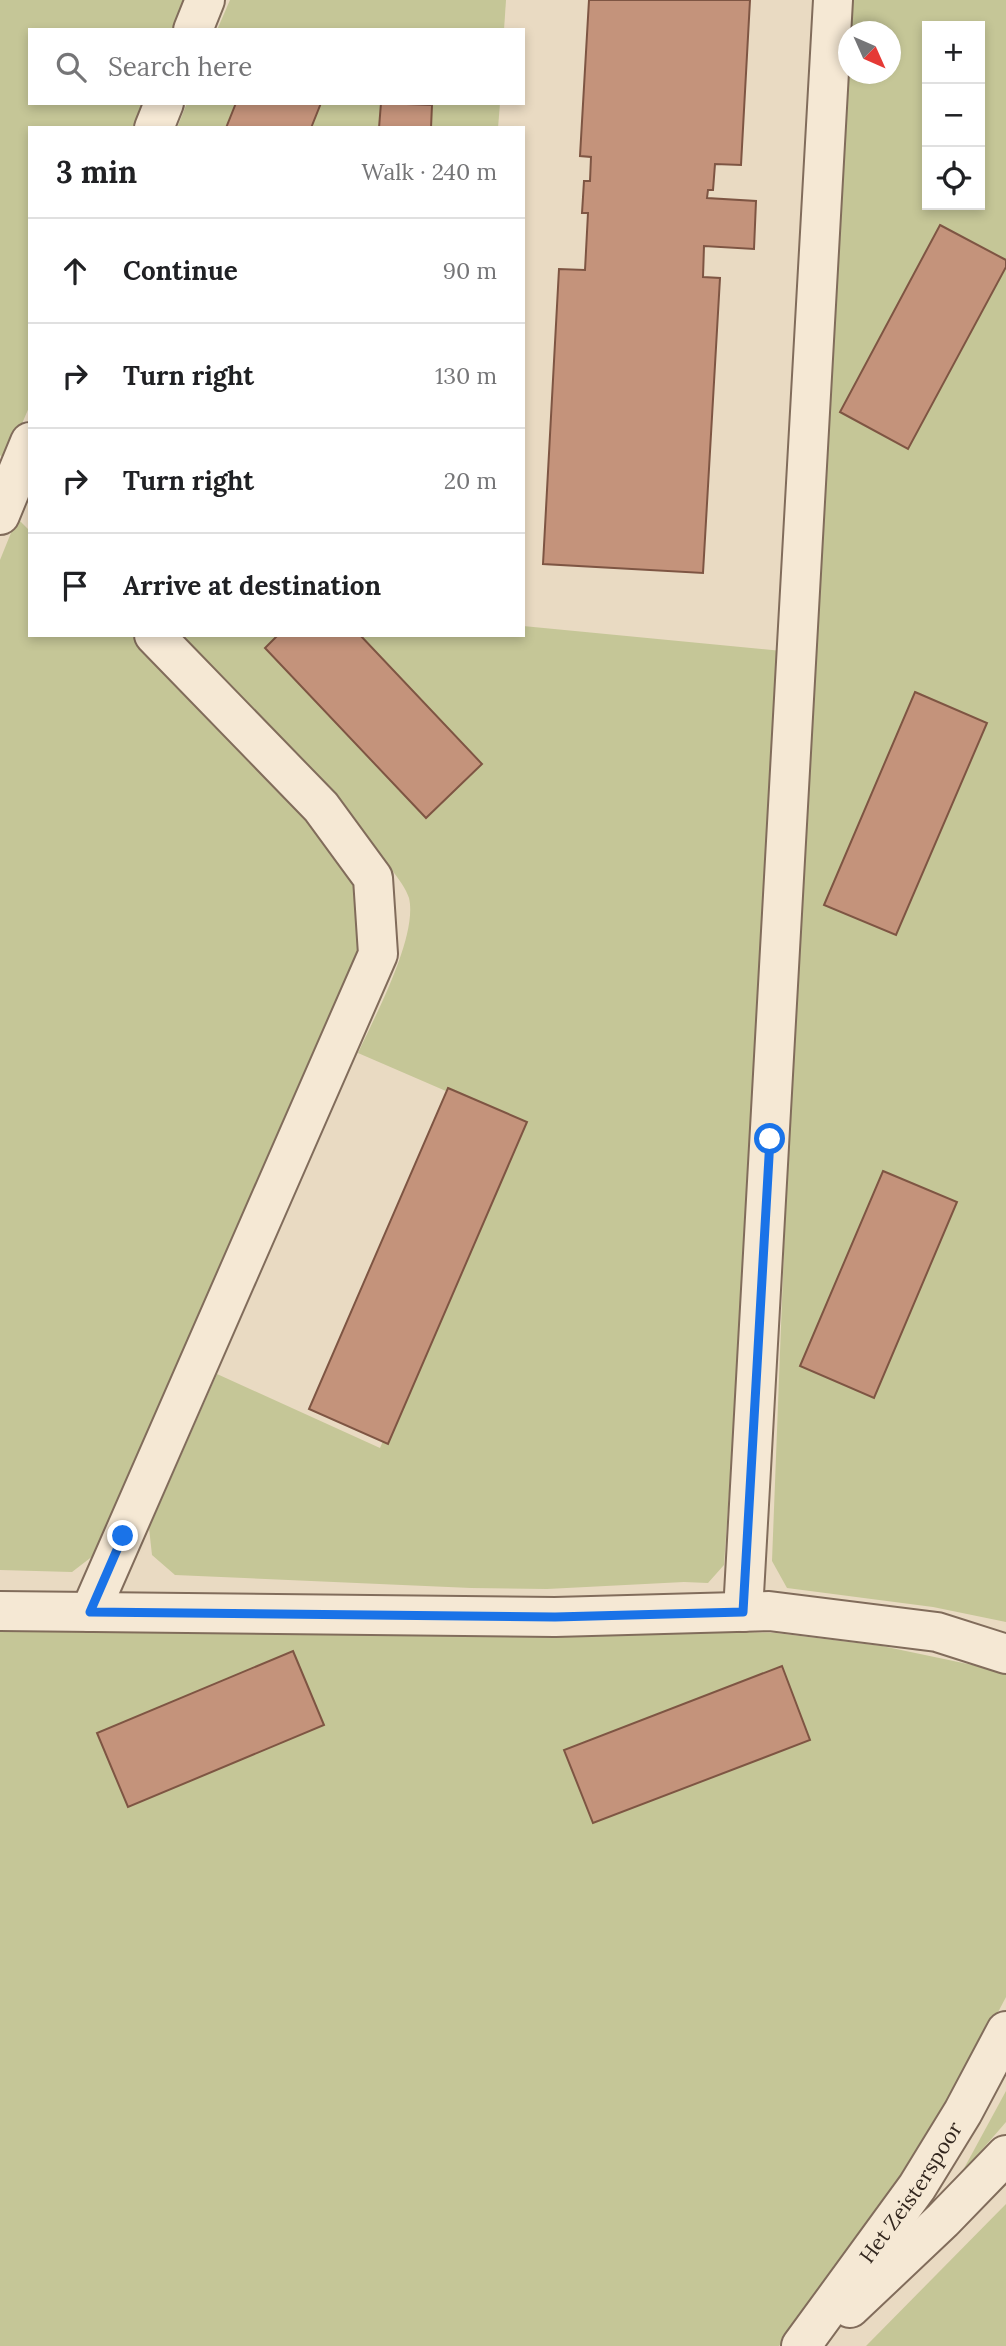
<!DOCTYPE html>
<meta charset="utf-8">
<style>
:root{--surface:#fff;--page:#f2f2f2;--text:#202124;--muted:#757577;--line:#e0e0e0}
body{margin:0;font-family:Lora,serif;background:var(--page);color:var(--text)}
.controls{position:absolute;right:21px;top:21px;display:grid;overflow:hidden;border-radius:0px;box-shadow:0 4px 10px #0003}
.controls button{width:63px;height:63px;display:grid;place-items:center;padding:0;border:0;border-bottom:2px solid var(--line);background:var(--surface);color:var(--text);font:35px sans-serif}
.compass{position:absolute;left:838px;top:21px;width:63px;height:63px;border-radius:50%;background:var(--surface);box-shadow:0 4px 10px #0003;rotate:135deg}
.stop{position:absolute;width:21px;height:21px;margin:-16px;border:5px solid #1a73e8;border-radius:50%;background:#fff}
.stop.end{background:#1a73e8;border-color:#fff;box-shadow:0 2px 7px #0008}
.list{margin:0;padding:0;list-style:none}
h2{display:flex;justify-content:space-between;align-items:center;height:91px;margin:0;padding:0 28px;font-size:30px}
h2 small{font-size:23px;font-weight:400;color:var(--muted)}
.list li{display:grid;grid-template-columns:46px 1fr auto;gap:21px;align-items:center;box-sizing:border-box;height:105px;padding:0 28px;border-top:2px solid var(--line)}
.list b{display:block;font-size:26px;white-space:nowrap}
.list em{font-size:23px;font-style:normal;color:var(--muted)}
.icon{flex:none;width:38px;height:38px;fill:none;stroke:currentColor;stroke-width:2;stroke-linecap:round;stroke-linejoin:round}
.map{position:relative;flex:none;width:1006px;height:2346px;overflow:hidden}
.search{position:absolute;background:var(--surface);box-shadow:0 4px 10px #0003;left:28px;top:28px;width:497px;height:77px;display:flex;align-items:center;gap:18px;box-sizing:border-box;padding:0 24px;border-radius:0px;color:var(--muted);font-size:26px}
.panel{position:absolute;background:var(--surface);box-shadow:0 4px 10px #0003;left:28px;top:126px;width:497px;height:511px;border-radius:0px}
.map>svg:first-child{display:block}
</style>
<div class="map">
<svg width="1006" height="2346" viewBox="0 0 1006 2346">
<rect width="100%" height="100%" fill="#e9dac2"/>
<g fill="#c5c697" fill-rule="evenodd">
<path d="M 0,0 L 196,0 L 184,30 L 30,30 L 30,103 L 154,103 L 144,128 L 30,128 L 30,405 L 6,461 L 0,455 Z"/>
<path d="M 230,0 L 506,0 L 504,30 L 217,30 Z"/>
<path d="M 849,0 L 1006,0 L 1006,1622 L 933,1607 L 787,1588 L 772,1561 L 792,1039 ZM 927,26 L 980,26 L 980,205 L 927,205 ZM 848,32 L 890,32 L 890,74 L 848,74 Z"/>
<path d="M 187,103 L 500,103 L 498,128 L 177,128 Z"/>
<path d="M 17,518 L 30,531 L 30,635 L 131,635 L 294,805 L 363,885 L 378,907 L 98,1552 L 72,1572 L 0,1570 L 0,560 Z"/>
<path d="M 523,626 L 782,651 L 761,1037 L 724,1565 L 708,1583 L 684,1582 L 547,1589 L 471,1588 L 175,1575 L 152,1555 L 149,1528 L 217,1374 L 380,1448 L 520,1123 L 358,1053 C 375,1016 418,936 409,898 C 404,881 376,851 364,838 C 304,768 239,702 174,635 L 523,635 Z"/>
<path d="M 0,1620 L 398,1634 L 523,1636 L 646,1629 L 776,1633 L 882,1646 L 1006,1672 L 1006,1997 L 933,2136 L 814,2306 L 779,2346 L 0,2346 Z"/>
<path d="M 1006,2091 L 1006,2122 L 961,2174 Z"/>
<path d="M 1006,2204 L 1006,2346 L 866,2346 Z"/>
</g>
<g fill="#c4937b" stroke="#7e5543" stroke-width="2">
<path d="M 589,0 L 750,0 L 741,165 L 715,164 L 713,190 L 708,190 L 707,198 L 756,201 L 754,249 L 704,246 L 703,277 L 720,278 L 703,573 L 543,564 L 559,269 L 585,270 L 588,213 L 582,213 L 584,181 L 590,181 L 591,157 L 580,156 Z"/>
<path d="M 236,103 L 321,103 L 311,128 L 226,128 Z"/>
<path d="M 381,103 L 432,105 L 431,128 L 379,128 Z"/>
<path d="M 940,225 L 1006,260 L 1006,267 L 908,449 L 840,412 Z"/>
<path d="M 278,635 L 360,635 L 482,764 L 426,818 L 265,648 Z"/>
<path d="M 915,692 L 987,723 L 896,935 L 824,905 Z"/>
<path d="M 448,1088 L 527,1122 L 388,1444 L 309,1409 Z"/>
<path d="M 883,1171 L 957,1202 L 874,1398 L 800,1366 Z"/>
<path d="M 293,1651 L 324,1725 L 128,1807 L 97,1733 Z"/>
<path d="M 782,1666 L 810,1740 L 593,1823 L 564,1750 Z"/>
</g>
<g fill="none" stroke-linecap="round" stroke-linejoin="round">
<g stroke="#816c5b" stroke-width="42">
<g id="minor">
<path d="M 193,30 L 205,0"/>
<path d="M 154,128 L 164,103"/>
<path d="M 0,515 L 30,442"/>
<path d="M 0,1611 L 555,1617 L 769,1611 L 937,1632 L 1006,1654"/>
<path d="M 90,1612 L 378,954 L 373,878 L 321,807 L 154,635"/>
<path d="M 743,1612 L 833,0"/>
<path d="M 850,2308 L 943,2220 L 1006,2155"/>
<path id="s1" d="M 801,2346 L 917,2187 L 963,2112 L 1006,2031"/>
</g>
</g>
<use href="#minor" stroke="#f5e8d4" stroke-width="38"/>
</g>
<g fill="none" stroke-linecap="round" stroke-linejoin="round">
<path stroke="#1a73e8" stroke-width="9" d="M 123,1536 L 90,1612 L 555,1617 L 743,1612 L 770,1139"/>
</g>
<g text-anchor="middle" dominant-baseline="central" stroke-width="5" stroke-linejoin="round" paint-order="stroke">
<g font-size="21" fill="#32261e" stroke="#f2e5d0">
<text stroke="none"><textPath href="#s1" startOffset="189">Het Zeisterspoor</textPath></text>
</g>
</g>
</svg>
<div class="controls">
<button>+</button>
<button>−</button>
<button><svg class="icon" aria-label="locate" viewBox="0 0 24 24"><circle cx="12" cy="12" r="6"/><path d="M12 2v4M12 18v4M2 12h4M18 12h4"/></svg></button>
</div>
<svg class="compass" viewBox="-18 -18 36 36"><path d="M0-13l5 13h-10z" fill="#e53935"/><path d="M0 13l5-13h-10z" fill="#757577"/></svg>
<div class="stop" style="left:770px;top:1139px"></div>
<div class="stop end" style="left:123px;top:1536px"></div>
<div class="search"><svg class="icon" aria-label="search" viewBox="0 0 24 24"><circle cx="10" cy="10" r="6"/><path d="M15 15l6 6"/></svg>Search here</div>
<section class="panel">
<h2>3 min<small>Walk · 240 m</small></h2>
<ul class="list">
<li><svg class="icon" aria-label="ahead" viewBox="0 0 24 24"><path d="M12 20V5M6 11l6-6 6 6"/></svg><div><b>Continue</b></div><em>90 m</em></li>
<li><svg class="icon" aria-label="right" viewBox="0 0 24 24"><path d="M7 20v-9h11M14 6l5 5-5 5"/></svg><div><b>Turn right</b></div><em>130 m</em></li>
<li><svg class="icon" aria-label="right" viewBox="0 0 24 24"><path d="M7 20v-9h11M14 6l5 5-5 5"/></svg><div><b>Turn right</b></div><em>20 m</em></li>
<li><svg class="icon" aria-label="arrive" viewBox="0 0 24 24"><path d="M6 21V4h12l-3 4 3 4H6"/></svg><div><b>Arrive at destination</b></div></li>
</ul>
</section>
</div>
